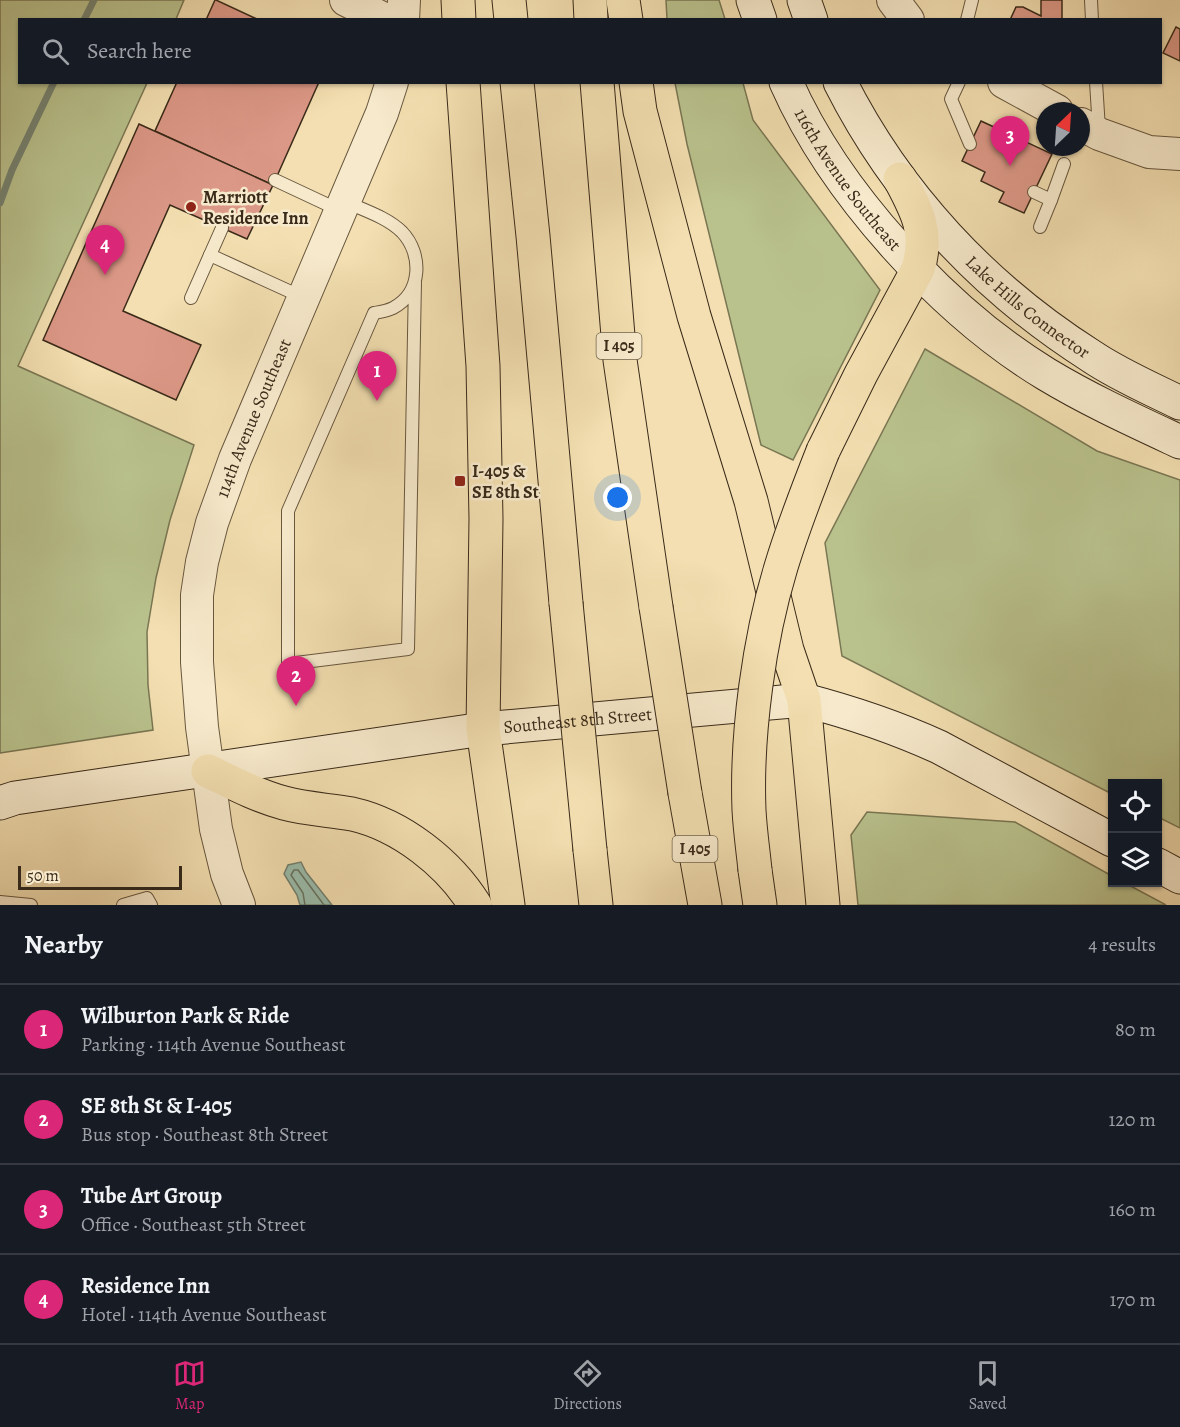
<!DOCTYPE html>
<meta charset="utf-8">
<style>
:root{--surface:#171b24;--page:#20242c;--text:#f1f3f6;--muted:#9ea1a6;--line:#363941;--accent:#db2777}
body{margin:0;font-family:Alegreya,serif;background:var(--page);color:var(--text)}
.controls{position:absolute;right:18px;bottom:18px;display:grid;overflow:hidden;border-radius:0px;box-shadow:0 2px 4px #0004}
.controls button{width:54px;height:54px;display:grid;place-items:center;padding:0;border:0;border-bottom:2px solid var(--line);background:var(--surface);color:var(--text);font:30px sans-serif}
.compass{position:absolute;left:1036px;top:102px;width:54px;height:54px;border-radius:50%;background:var(--surface);box-shadow:0 2px 4px #0004;rotate:25deg}
.scale{position:absolute;left:18px;bottom:15px;width:164px;box-sizing:border-box;padding-left:6px;border:3px solid #392a19;border-top:0;font-size:16px;line-height:21px;white-space:nowrap;color:#392a19;-webkit-text-stroke:4px #f7eacc;paint-order:stroke}
.you{position:absolute;left:618px;top:498px;width:21px;height:21px;margin:-15px;border:4px solid #fff;border-radius:50%;background:#1a73e8;box-shadow:0 0 0 9px #1a73e833}
.badge{display:grid;place-items:center;width:39px;height:39px;border-radius:50%;background:var(--accent);color:#fff;font-size:20px;font-weight:700}
.pin{position:absolute;translate:-50% -50px;filter:drop-shadow(0 2px 3px #0008)}
.pin::after{content:'';position:absolute;top:32px;width:21px;height:18px;background:inherit;clip-path:polygon(0 0,100% 0,50% 100%)}
.list{margin:0;padding:0;list-style:none}
h2{display:flex;justify-content:space-between;align-items:center;height:78px;margin:0;padding:0 24px;font-size:26px}
h2 small{font-size:20px;font-weight:400;color:var(--muted)}
.list li{display:grid;grid-template-columns:39px 1fr auto;gap:18px;align-items:center;box-sizing:border-box;height:90px;padding:0 24px;border-top:2px solid var(--line)}
.list b{display:block;font-size:22px;white-space:nowrap}
.list p{margin:0;font-size:20px;white-space:nowrap;color:var(--muted)}
.list em{font-size:20px;font-style:normal;color:var(--muted)}
.icon{flex:none;width:33px;height:33px;fill:none;stroke:currentColor;stroke-width:2;stroke-linecap:round;stroke-linejoin:round}
.map{position:relative;flex:none;width:1180px;height:905px;overflow:hidden}
.search{position:absolute;background:var(--surface);box-shadow:0 2px 4px #0004;left:18px;right:18px;top:18px;height:66px;display:flex;align-items:center;gap:15px;box-sizing:border-box;padding:0 21px;border-radius:0px;color:var(--muted);font-size:22px}
.sheet{height:438px;background:var(--surface)}
nav{display:flex;justify-content:space-around;align-items:center;box-sizing:border-box;height:84px;border-top:2px solid var(--line);background:var(--surface);font-size:16px;color:var(--muted)}
nav a{display:grid;justify-items:center;gap:3px}
nav .on{color:var(--accent)}
.map>svg:first-child{display:block}
</style>
<div class="map">
<svg width="1180" height="905" viewBox="0 0 1180 905">
<rect width="100%" height="100%" fill="#f3dfb1"/>
<filter id="stains"><feTurbulence type="fractalNoise" baseFrequency=".00333" numOctaves="4"/><feColorMatrix values="0 0 0 0 .2 0 0 0 0 .09 0 0 0 0 .02 0 0 0 .5 -.17"/></filter>
<radialGradient id="worn" r=".72"><stop offset=".6" stop-color="#630" stop-opacity="0"/><stop offset="1" stop-color="#630" stop-opacity=".3"/></radialGradient>
<g fill="#b9c28d" stroke="#797653" stroke-width="1.5">
<path d="M 0,0 L 184,0 L 176,19 L 20,20 L 20,82 L 147,83 L 18,366 L 194,445 L 170,520 L 156,578 L 147,632 L 148,685 L 153,730 L 0,753 Z"/>
<path d="M 666,0 L 719,0 L 725,19 L 667,19 Z"/>
<path d="M 675,83 L 743,83 L 753,120 L 880,290 L 793,460 L 761,445 L 687,144 Z"/>
<path d="M 925,349 L 1097,451 L 1180,480 L 1180,828 L 1158,817 L 1158,784 L 1112,784 L 1112,794 L 842,656 L 825,543 Z"/>
<path d="M 867,812 L 1015,822 L 1112,876 L 1112,882 L 1125,883 L 1166,905 L 858,905 L 851,835 Z"/>
</g>
<path fill="#9bbdac" stroke="#748271" stroke-width="1.5" d="M 301,862 L 306,872 L 332,905 L 300,905 L 297,895 L 284,874 L 288,865 Z"/>
<g fill="none" stroke-linecap="round" stroke-linejoin="round">
<path stroke="#6a7462" stroke-width="1.5" d="M 305,905 L 303,893 L 291,875 L 294,870 L 298,870 L 324,905"/>
<g stroke="#748271" stroke-width="7">
<path d="M 84,20 L 94,0"/>
<path d="M 0,203 L 12,170 L 54,82"/>
</g>
</g>
<g fill="#dc9887" stroke="#392a19" stroke-width="1.5">
<path d="M 215,0 L 216,0 L 259,20 L 206,20 Z"/>
<path d="M 1041,0 L 1062,0 L 1062,20 L 1010,20 L 1016,7 L 1023,7 L 1041,16 Z"/>
<path d="M 1176,27 L 1180,29 L 1180,61 L 1163,53 Z"/>
<path d="M 177,82 L 319,82 L 273,185 L 155,131 Z"/>
<path d="M 981,121 L 1052,154 L 1024,213 L 999,202 L 1004,192 L 981,181 L 985,172 L 962,161 Z"/>
<path d="M 139,124 L 273,185 L 247,239 L 170,205 L 123,311 L 201,345 L 176,400 L 43,340 Z"/>
</g>
<g fill="none" stroke-linecap="round" stroke-linejoin="round">
<g stroke="#68573f" stroke-width="14">
<g id="service">
<path d="M 1091,0 L 1092,20"/>
<path d="M 967,20 L 972,0"/>
<path d="M 959,82 L 951,99 L 970,144"/>
<path d="M 1096,82 L 1099,129"/>
<path d="M 275,180 L 339,210"/>
<path d="M 1034,192 L 1051,200 L 1064,164"/>
<path d="M 344,201 C 363,210 387,217 402,232 C 423,254 422,293 393,308 C 387,311 380,312 374,313 L 288,511 L 288,664 L 408,649 L 415,282"/>
<path d="M 1040,227 L 1051,200"/>
<path d="M 210,255 L 222,228"/>
<path d="M 191,298 L 210,255 L 302,297"/>
<path d="M 0,902 L 31,905"/>
<path d="M 123,905 L 147,898 L 151,905"/>
</g>
</g>
<g stroke="#68573f" stroke-width="34">
<g id="tertiary">
<path d="M 346,0 L 386,20"/>
<path d="M 893,0 L 908,20"/>
<path d="M 403,20 L 404,0"/>
<path d="M 1004,82 L 1057,111"/>
<path d="M 1081,124 L 1099,134 L 1149,152 L 1180,154"/>
<path id="s1" d="M 239,905 L 227,874 L 216,829 L 202,727 L 197,662 L 197,595 L 202,562 L 212,523 L 235,459 L 382,113 L 392,82"/>
</g>
</g>
<g stroke="#392a19" stroke-width="35">
<g id="secondary">
<path d="M 753,0 L 760,20"/>
<path d="M 804,0 L 811,20"/>
<path id="s2" d="M 786,82 C 835,193 944,312 1046,374 C 1089,400 1135,421 1180,442"/>
<path id="s3" d="M 840,82 C 897,195 984,288 1091,356 C 1119,375 1150,388 1180,403"/>
<path id="s4" d="M 0,803 L 15,798 L 483,729 L 804,700 C 850,712 895,727 939,747 L 1112,840"/>
<path d="M 1158,865 L 1180,877"/>
</g>
</g>
<g stroke="#392a19" stroke-width="35">
<g id="motorway">
<path d="M 458,0 L 459,20"/>
<path d="M 509,0 L 511,20"/>
<path d="M 590,0 L 591,20"/>
<path d="M 623,0 L 626,20"/>
<path d="M 463,82 L 483,366 L 486,519 L 483,729 L 508,905"/>
<path d="M 517,82 L 533,236 L 566,603"/>
<path d="M 597,82 L 620,360 L 656,607"/>
<path d="M 636,82 L 640,111 L 694,316 L 751,501 L 787,650 L 804,700 L 823,905"/>
<path d="M 823,451 L 861,374 L 918,269 C 929,232 917,211 900,179"/>
<path d="M 208,771 C 233,783 258,796 284,803 C 306,809 330,810 352,814 C 401,825 449,863 475,905"/>
<path d="M 685,793 L 705,905"/>
<path d="M 590,850 L 596,905"/>
<path d="M 755,870 L 760,905"/>
</g>
</g>
<use href="#service" stroke="#f7eacc" stroke-width="12"/>
<use href="#tertiary" stroke="#f7eacc" stroke-width="32"/>
<use href="#secondary" stroke="#f7eacc" stroke-width="33"/>
<use href="#motorway" stroke="#f3dfb1" stroke-width="33"/>
<g stroke="#392a19" stroke-width="35" stroke-linecap="butt">
<g id="motorway-bridge">
<path d="M 566,603 L 590,850"/>
<path d="M 656,607 L 685,793"/>
<path d="M 755,870 C 753,850 750,830 749,810 C 746,735 759,639 781,567 C 793,527 808,489 823,451"/>
</g>
</g>
<use href="#motorway-bridge" stroke="#f3dfb1" stroke-width="33"/>
</g>
<g fill="#8f2418" stroke="#f7eacc" stroke-width="2">
<circle cx="191" cy="207" r="6"/>
<rect x="454" y="475" width="12" height="12" rx="3"/>
</g>
<g text-anchor="middle" dominant-baseline="central" stroke-width="5" stroke-linejoin="round" paint-order="stroke">
<g fill="#f7eacc" stroke="#72644f" stroke-width="1.5">
<rect x="596.5" y="333" width="45" height="26" rx="4.5"/>
<rect x="672.5" y="836" width="45" height="26" rx="4.5"/>
</g>
<g font-size="16" font-weight="bold" fill="#392a19">
<text x="619" y="346">I 405</text>
<text x="695" y="849">I 405</text>
</g>
<g font-size="18" fill="#392a19" stroke="#f7eacc">
<text stroke="none"><textPath href="#s2" startOffset="116">116th Avenue Southeast</textPath></text>
<text stroke="none"><textPath href="#s3" startOffset="296">Lake Hills Connector</textPath></text>
<text stroke="none"><textPath href="#s1" startOffset="501">114th Avenue Southeast</textPath></text>
<text stroke="none"><textPath href="#s4" startOffset="584">Southeast 8th Street</textPath></text>
</g>
<g font-size="18" font-weight="bold" fill="#392a19" stroke="#f7eacc" text-anchor="start">
<text x="203" y="197">Marriott<tspan x="203" dy="21">Residence Inn</tspan></text>
<text x="472" y="471">I-405 &amp;<tspan x="472" dy="21">SE 8th St</tspan></text>
</g>
</g>
<rect width="100%" height="100%" filter="url(#stains)"/>
<rect width="100%" height="100%" fill="url(#worn)"/>
</svg>
<div class="controls">
<button><svg class="icon" aria-label="locate" viewBox="0 0 24 24"><circle cx="12" cy="12" r="6"/><path d="M12 2v4M12 18v4M2 12h4M18 12h4"/></svg></button>
<button><svg class="icon" aria-label="layers" viewBox="0 0 24 24"><path d="M12 4l9 5-9 5-9-5zM3 14l9 5 9-5"/></svg></button>
</div>
<svg class="compass" viewBox="-18 -18 36 36"><path d="M0-13l5 13h-10z" fill="#e53935"/><path d="M0 13l5-13h-10z" fill="#9ea1a6"/></svg>
<div class="scale">50 m</div>
<div class="you"></div>
<div class="pin badge" style="left:377px;top:401px">1</div>
<div class="pin badge" style="left:296px;top:706px">2</div>
<div class="pin badge" style="left:1010px;top:166px">3</div>
<div class="pin badge" style="left:105px;top:275px">4</div>
<div class="search"><svg class="icon" aria-label="search" viewBox="0 0 24 24"><circle cx="10" cy="10" r="6"/><path d="M15 15l6 6"/></svg>Search here</div>
</div>
<section class="sheet">
<h2>Nearby<small>4 results</small></h2>
<ul class="list">
<li><span class="badge">1</span><div><b>Wilburton Park &amp; Ride</b><p>Parking · 114th Avenue Southeast</p></div><em>80 m</em></li>
<li><span class="badge">2</span><div><b>SE 8th St &amp; I-405</b><p>Bus stop · Southeast 8th Street</p></div><em>120 m</em></li>
<li><span class="badge">3</span><div><b>Tube Art Group</b><p>Office · Southeast 5th Street</p></div><em>160 m</em></li>
<li><span class="badge">4</span><div><b>Residence Inn</b><p>Hotel · 114th Avenue Southeast</p></div><em>170 m</em></li>
</ul>
</section>
<nav>
<a class="on"><svg class="icon" aria-label="map" viewBox="0 0 24 24"><path d="M3 6l6-2 6 2 6-2v14l-6 2-6-2-6 2zM9 4v14M15 6v14"/></svg>Map</a>
<a><svg class="icon" aria-label="directions" viewBox="0 0 24 24"><path d="M12 3l9 9-9 9-9-9zM9 14v-3h6M13 9l2 2-2 2"/></svg>Directions</a>
<a><svg class="icon" aria-label="saved" viewBox="0 0 24 24"><path d="M7 4h10v16l-5-4-5 4z"/></svg>Saved</a>
</nav>
